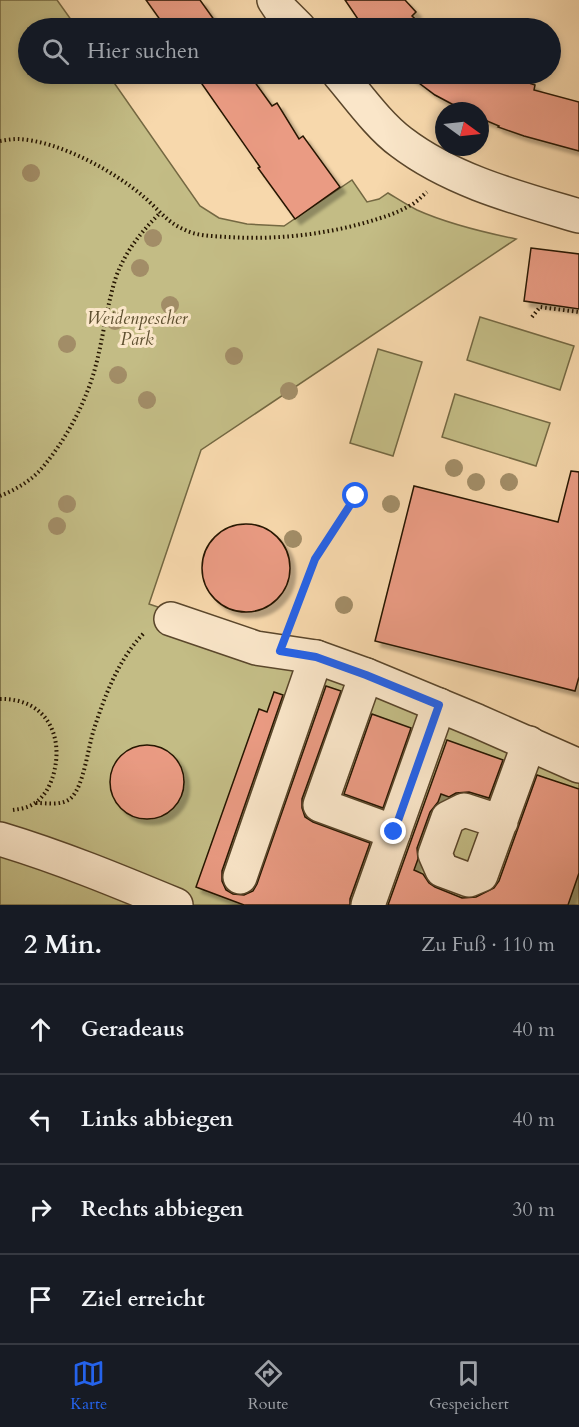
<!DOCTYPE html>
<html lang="de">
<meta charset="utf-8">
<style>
:root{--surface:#171b24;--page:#242831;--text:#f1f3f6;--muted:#9ea1a6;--line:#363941;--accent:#2563eb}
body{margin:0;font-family:Cardo,serif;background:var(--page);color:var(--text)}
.compass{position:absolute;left:435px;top:102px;width:54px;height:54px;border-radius:50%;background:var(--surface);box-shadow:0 3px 9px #0003;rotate:105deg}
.stop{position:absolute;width:18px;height:18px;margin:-14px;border:4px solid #2563eb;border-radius:50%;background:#fff}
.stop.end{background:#2563eb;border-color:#fff;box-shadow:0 2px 6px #0008}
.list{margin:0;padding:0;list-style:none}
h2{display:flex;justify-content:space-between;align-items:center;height:78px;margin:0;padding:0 24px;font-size:26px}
h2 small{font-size:20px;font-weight:400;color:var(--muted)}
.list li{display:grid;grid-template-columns:39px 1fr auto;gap:18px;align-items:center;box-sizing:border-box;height:90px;padding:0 24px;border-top:2px solid var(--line)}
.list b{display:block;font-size:22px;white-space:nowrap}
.list em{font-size:20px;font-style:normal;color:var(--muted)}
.icon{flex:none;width:33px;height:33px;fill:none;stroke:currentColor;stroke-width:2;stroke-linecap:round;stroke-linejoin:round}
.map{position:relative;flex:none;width:579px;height:905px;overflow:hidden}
.search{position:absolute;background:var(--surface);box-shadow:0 3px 9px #0003;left:18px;right:18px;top:18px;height:66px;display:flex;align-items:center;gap:15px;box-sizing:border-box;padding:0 21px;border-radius:33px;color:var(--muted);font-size:22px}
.sheet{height:438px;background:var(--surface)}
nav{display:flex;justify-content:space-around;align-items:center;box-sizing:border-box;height:84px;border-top:2px solid var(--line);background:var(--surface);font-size:16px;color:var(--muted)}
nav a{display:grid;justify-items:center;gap:3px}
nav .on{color:var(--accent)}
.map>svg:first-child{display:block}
</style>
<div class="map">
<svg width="579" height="905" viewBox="0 0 579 905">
<defs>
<filter id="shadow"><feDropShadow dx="5.5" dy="5.5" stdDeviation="1.5" flood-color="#0004"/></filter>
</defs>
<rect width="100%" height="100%" fill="#f7d8ac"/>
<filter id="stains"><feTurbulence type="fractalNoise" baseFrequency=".00333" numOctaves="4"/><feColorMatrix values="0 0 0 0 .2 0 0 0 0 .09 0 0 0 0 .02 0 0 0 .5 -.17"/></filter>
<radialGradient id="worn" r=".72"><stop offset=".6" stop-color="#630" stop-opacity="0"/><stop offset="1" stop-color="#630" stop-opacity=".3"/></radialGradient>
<g fill="#c3bc85" stroke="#746842" stroke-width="1.5">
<path d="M 0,0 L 57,0 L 77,28 L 28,28 L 28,74 L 108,74 L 200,206 L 219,218 L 247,224 L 284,226 L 352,180 L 367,202 L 379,199 L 388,193 C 398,199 407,205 417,210 C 448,224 482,232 516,239 L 201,450 L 149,604 L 579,750 L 579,905 L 0,905 Z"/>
<path d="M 480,317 L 574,346 L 560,390 L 467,360 Z"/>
<path d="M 378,349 L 422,362 L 393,456 L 350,443 Z"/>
<path d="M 455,394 L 550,423 L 536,466 L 442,437 Z"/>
</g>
<g fill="#ea9b83" stroke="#261500" stroke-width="1.5" filter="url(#shadow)">
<path d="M 146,0 L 200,0 L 220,28 L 166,28 Z"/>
<path d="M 345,0 L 405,0 L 416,12 L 412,16 L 425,28 L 364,28 Z"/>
<path d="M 195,74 L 249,74 L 272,106 L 277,103 L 299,139 L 303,136 L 340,187 L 295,219 L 258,168 L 260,167 Z"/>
<path d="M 407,74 L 502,74 L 535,85 L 534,90 L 579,102 L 579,151 L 524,136 L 498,127 L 499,126 L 480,118 L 480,111 L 465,111 L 435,95 Z"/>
<path d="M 531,248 L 579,254 L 579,309 L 524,301 Z"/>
<path d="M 571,471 L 579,472 L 579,677 L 575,691 L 375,641 L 414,486 L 558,522 Z"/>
<circle cx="246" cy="568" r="44"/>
<path d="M 326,686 L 341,691 L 302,799 L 302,808 L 305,817 L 313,822 L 370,843 L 350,899 L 350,905 L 244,905 L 196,887 L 259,709 L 267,712 L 274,692 L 283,695 L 222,871 L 222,881 L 226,890 L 233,894 L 244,895 L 253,891 L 257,884 Z"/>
<path d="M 372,714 L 411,728 L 383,808 L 344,794 Z"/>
<path d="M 447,740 L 503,760 L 489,798 L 469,792 L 456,793 L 449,797 L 441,794 L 438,802 L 430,812 L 417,848 L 418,859 L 414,870 L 423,874 L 429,883 L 435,887 L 462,898 L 476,897 L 494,888 L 499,881 L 537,775 L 579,789 L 579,873 L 568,905 L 388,905 Z"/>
<circle cx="147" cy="782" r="37"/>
</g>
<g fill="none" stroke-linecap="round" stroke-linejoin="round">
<g stroke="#5a462b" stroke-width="36">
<g id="minor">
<path d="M 274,0 L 280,9 L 299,28"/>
<path d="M 339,74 C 357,95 379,126 401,142 C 452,181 518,198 579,216"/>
<path d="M 171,619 L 256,648 L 316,657 L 366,675 L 477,721 L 579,766"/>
<path d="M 366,675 L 320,805 L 394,832"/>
<path d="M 501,822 L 464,810 L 448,818 L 435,854 L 442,870 L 469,880 L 481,875 L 529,743"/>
<path d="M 0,839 C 60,857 118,881 176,905"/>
<path d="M 240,877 L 316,657"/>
<path d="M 368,905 L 439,705"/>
</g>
</g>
<g stroke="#261500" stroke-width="4" stroke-dasharray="1.5 3" stroke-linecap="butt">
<path d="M 0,141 C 6,140 12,139 18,139 C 59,141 114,171 144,197 C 157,208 167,222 183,229 C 196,236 212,236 227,237 C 275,240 324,235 371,221 C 384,217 397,213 409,206 C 416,203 421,197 427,192"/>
<path d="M 532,317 L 540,307 L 579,312"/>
<path d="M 0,496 C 15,490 31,481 42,468 C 65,441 84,406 94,372 C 103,341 106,308 116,277 C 125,252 141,232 160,213"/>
<path d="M 291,623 L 315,559 L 356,496"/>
<path d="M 0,699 C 46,698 65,736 53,776 C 50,786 44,797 35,803 C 28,808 20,809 13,810"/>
<path d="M 36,803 C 47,803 62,806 71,798 C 84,786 88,747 94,729 C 105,695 119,658 145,632"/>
</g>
<use href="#minor" stroke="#fae6c9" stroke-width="33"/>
</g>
<g fill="#a28d67">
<circle cx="31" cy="173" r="9"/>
<circle cx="153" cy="238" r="9"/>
<circle cx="140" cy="268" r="9"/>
<circle cx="170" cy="305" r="9"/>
<circle cx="115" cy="321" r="9"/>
<circle cx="67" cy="344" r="9"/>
<circle cx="234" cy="356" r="9"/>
<circle cx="118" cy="375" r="9"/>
<circle cx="289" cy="391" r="9"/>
<circle cx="147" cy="400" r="9"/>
<circle cx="454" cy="468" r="9"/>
<circle cx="476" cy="482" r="9"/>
<circle cx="509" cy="482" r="9"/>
<circle cx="67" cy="504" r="9"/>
<circle cx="391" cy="504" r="9"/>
<circle cx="57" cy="526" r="9"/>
<circle cx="293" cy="539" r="9"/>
<circle cx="344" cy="605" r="9"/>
</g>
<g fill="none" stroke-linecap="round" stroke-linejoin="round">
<path stroke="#2563eb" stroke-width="8" d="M 356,496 L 315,559 L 280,651 L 316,657 L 366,675 L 439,705 L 394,832"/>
</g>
<g text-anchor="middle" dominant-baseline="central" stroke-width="6" stroke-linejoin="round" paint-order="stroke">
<g font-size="18" font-style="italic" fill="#5d4f2f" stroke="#fae6c9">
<text x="137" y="318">Weidenpescher<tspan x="137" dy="21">Park</tspan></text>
</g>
</g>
<rect width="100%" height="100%" filter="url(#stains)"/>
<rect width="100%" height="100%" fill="url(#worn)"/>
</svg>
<svg class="compass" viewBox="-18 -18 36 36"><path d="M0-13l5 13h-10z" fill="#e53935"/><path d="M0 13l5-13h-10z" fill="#9ea1a6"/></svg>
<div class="stop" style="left:356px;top:496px"></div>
<div class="stop end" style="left:394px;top:832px"></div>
<div class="search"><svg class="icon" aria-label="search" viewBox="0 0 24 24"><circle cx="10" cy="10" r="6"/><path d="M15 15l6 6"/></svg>Hier suchen</div>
</div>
<section class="sheet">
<h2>2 Min.<small>Zu Fuß · 110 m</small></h2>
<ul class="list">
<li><svg class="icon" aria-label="ahead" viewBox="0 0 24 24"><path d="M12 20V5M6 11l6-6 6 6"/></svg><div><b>Geradeaus</b></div><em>40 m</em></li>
<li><svg class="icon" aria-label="left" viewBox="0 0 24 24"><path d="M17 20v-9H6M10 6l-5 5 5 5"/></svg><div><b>Links abbiegen</b></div><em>40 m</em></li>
<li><svg class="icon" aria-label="right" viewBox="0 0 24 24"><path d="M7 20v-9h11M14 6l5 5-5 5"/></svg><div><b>Rechts abbiegen</b></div><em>30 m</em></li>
<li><svg class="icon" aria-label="arrive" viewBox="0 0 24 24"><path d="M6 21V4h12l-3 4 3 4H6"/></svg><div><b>Ziel erreicht</b></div></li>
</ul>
</section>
<nav>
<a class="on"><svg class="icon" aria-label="map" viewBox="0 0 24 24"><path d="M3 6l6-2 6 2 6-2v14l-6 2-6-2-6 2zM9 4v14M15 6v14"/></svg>Karte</a>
<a><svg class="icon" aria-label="directions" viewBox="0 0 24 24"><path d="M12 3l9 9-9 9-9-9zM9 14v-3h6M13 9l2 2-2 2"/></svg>Route</a>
<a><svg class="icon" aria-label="saved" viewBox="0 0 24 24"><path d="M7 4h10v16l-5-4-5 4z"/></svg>Gespeichert</a>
</nav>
